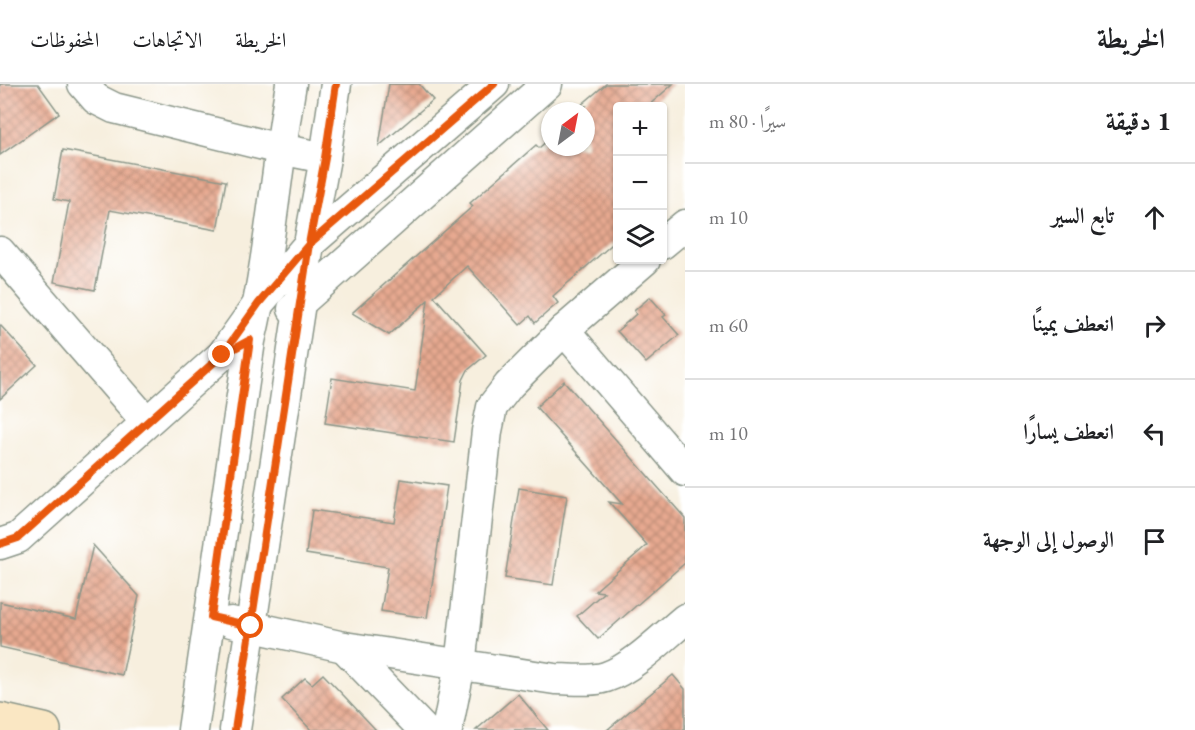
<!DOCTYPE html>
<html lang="ar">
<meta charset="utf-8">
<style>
:root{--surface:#fff;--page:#f2f2f2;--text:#202124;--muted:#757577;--line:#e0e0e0}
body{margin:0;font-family:"EB Garamond",Amiri,serif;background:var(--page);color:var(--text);direction:rtl}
.controls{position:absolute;right:18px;top:18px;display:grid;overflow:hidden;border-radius:6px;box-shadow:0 2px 4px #0004}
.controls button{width:54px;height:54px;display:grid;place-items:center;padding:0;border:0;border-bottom:2px solid var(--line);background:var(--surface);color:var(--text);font:30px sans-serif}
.compass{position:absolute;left:541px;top:18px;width:54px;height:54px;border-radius:50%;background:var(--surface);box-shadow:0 2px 4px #0004;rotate:32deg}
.stop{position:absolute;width:18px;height:18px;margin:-14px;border:4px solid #ea580c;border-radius:50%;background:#fff}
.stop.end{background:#ea580c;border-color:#fff;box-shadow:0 2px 6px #0008}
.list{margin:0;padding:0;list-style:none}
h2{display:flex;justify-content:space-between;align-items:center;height:78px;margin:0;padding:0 24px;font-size:26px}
h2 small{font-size:20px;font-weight:400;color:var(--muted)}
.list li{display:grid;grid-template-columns:39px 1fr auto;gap:18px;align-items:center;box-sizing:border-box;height:108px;padding:0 24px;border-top:2px solid var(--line)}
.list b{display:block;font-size:22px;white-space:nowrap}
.list em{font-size:20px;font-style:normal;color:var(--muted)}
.icon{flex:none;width:33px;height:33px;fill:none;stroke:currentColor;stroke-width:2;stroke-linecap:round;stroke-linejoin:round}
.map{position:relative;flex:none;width:685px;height:646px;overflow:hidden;direction:ltr}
header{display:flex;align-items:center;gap:36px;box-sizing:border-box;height:84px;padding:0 30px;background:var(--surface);border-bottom:2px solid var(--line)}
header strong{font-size:28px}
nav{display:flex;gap:33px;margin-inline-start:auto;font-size:21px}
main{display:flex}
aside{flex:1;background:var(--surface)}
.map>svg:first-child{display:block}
</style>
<header>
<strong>الخريطة</strong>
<nav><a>الخريطة</a><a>الاتجاهات</a><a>المحفوظات</a></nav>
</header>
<main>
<aside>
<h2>1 دقيقة<small>سيرًا · 80 m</small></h2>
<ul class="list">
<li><svg class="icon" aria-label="ahead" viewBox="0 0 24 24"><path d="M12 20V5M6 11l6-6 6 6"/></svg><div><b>تابع السير</b></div><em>10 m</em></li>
<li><svg class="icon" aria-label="right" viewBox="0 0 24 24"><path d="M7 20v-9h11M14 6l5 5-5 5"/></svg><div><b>انعطف يمينًا</b></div><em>60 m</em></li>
<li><svg class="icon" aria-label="left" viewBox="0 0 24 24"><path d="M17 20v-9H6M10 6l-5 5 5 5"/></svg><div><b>انعطف يسارًا</b></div><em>10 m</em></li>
<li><svg class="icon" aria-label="arrive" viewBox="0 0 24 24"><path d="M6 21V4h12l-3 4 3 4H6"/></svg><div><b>الوصول إلى الوجهة</b></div></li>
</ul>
</aside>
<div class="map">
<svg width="685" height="646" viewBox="0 0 685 646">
<defs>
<pattern id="building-cross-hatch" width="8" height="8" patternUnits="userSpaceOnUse" patternTransform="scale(1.5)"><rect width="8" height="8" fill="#e7a990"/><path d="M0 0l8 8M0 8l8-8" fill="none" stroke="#bb8b76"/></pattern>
</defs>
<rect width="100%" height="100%" fill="#fff"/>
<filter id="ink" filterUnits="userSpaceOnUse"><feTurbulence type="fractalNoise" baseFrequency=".0167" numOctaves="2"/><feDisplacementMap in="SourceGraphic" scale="12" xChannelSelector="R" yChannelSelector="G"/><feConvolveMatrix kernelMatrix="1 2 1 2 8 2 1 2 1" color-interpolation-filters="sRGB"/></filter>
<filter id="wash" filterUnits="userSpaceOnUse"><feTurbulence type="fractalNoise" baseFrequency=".008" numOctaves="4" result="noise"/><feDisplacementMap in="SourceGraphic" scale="24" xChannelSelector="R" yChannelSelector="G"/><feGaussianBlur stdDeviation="1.35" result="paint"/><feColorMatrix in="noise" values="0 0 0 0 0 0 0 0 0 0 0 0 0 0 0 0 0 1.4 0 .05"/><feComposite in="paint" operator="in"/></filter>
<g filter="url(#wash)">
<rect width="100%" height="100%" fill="#f7efde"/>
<g id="blocks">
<g fill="url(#building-cross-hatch)">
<path d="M 0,0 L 38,0 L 59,29 L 0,71 Z"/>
<path d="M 389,0 L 419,0 L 433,16 L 379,62 Z"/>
<path d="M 606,0 L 673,0 L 648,22 L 618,22 L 618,155 L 553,212 L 558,219 L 535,239 L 530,232 L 520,241 L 467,182 L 434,212 L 486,271 L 468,286 L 463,296 L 454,358 L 325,339 L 332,294 L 415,307 L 428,216 L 389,251 L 352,229 L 473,122 L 470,119 L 536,61 L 539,64 L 550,54 L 550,63 L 586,63 L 586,27 L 581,27 L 586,22 L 580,22 Z"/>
<path d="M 63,66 L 226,97 L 217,146 L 110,126 L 95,206 L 54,198 L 69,118 L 54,115 Z"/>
<path d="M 650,213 L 666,231 L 663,233 L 679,251 L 646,279 L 617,247 L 636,230 L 634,227 Z"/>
<path d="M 0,241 L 37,281 L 0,315 Z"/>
<path d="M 564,297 L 685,434 L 685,479 L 598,555 L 577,532 L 604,508 L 595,507 L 647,461 L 609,418 L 622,420 L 536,323 Z"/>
<path d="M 401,395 L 447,402 L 427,534 L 381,527 L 388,483 L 306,470 L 312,426 L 394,438 Z"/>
<path d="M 519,404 L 567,412 L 553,501 L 505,494 Z"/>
<path d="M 93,461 L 139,512 L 122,591 L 0,563 L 0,518 L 76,535 Z"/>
<path d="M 323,590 L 346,614 L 376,646 L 311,646 L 282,615 L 305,594 L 312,600 Z"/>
<path d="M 673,591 L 685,605 L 685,646 L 607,646 Z"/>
<path d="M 518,610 L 548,646 L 476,646 Z"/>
</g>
</g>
</g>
<g filter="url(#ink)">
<use href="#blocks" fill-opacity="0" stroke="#8b9689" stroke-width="1.5"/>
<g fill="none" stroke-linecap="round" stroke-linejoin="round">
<g stroke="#8b9689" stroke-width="33">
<g id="street">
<path d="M 83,0 L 96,15 L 114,24 L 280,65 L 325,74"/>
<path d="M 662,160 L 685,141"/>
<path d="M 0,168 L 146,337"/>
<path d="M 293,225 L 547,0"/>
<path d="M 564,246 L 685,387"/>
<path d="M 0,460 L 18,454 L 222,271 L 259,219 L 309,160 L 494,0"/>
<path d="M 231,538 L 344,563 L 555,595 C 571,595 590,598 606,593 C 633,584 663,553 685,535"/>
<path d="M 344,563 L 424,646"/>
<path d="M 193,646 L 250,257 C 270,173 276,85 291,0"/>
<path d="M 235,646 L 309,160 L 325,74 L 336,0"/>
<path d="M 447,646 L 460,581 L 487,347 L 492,323 L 509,301 L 564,246 L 645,176"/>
</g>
</g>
<g stroke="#8b9689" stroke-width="36">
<path id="secondary" d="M 0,636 L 44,646"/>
</g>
<use href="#street" stroke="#fff" stroke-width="30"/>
<use href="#secondary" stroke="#fae7c3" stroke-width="33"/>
<g stroke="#fff" stroke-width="11">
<g id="cycleway">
<path d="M 0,460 L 18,454 L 222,271 L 259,219 L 309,160 L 494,0"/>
<path d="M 235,646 L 309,160 L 325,74 L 336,0"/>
</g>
</g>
<use href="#cycleway" stroke="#e8590c" stroke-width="8"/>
</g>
</g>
<g fill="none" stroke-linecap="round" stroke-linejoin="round" filter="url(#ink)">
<path stroke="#ea580c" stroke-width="8" d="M 222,271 L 250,256 L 211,533 L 251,542"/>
</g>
</svg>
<div class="controls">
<button>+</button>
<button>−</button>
<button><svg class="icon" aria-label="layers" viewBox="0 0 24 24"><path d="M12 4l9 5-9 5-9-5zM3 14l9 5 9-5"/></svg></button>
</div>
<svg class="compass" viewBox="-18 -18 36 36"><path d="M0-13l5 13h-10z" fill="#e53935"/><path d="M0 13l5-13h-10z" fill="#757577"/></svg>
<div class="stop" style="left:251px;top:542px"></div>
<div class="stop end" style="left:222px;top:271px"></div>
</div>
</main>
